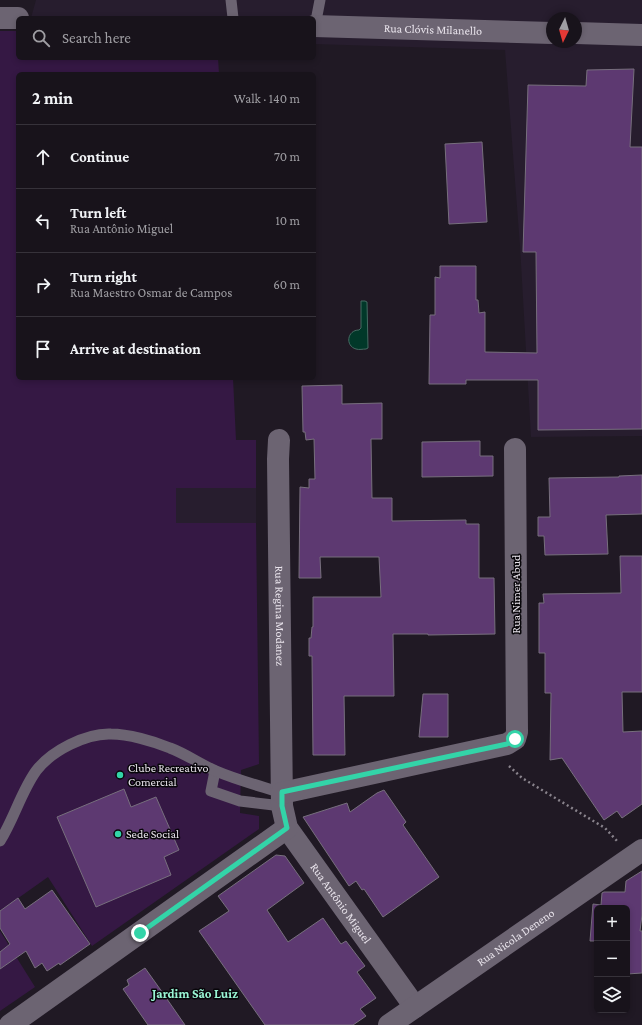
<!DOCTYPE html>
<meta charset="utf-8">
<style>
:root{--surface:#18131b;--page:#252028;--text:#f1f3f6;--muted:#9f9ea3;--line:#36323a}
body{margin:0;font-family:"Crimson Pro",serif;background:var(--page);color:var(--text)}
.controls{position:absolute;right:12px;bottom:12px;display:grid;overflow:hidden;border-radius:6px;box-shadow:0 2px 6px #0003}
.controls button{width:36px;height:36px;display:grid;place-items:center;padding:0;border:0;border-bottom:1px solid var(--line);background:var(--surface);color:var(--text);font:20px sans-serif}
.compass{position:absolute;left:546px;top:12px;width:36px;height:36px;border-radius:50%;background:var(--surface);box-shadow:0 2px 6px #0003;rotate:185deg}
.stop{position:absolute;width:12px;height:12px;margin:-9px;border:3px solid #33d4a8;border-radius:50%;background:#fff}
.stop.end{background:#33d4a8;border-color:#fff;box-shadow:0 1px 4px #0008}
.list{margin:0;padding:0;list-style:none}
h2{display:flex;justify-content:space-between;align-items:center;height:52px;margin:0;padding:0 16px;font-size:17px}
h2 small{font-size:13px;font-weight:400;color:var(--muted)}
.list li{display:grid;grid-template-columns:26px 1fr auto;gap:12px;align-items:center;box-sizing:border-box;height:64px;padding:0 16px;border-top:1px solid var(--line)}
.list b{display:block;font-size:15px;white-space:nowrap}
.list p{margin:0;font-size:13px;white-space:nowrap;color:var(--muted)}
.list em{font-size:13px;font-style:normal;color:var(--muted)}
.icon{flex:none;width:22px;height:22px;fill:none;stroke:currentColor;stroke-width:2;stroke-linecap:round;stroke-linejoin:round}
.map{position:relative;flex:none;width:642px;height:1025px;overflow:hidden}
.search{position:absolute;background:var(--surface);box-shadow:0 2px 6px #0003;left:16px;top:16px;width:300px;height:44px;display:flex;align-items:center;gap:10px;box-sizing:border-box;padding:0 14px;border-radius:6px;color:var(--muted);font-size:15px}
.panel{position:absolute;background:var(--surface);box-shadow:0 2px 6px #0003;left:16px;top:72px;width:300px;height:308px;border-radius:6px}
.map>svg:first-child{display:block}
</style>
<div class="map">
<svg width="642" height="1025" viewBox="0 0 642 1025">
<rect width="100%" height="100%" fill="#201924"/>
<g fill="#271d2e" fill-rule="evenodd">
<path d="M 36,0 L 642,0 L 642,436 L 531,437 L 520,246 L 505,50 L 314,44 L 314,18 L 31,18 ZM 552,18 L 576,18 L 576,42 L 552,42 Z"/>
<rect x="176" y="488" width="80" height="35"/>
</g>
<g fill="#351844">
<path d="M 0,31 L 18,31 L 18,58 L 218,58 L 219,74 L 18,74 L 18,378 L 233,378 L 236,440 L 256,440 L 256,488 L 176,488 L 176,523 L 256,523 L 259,764 L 241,770 L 240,813 L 259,816 L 259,829 L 92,946 L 48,877 L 0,911 Z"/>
<path d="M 0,931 L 35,987 L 0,1011 Z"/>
</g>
<path fill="#013829" stroke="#466b63" d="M 361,301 L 365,301 L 367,302 L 368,348 L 366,349 C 363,349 359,350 356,349 C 345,346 347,330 359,330 L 361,328 Z"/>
<g fill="#5d3971" stroke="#776f7d">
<path d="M 634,69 L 630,147 L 642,147 L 642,429 L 538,430 L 538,380 L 466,380 L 466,384 L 429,384 L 430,315 L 435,315 L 435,277 L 440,278 L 440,266 L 476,266 L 476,300 L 478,300 L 479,313 L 485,312 L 485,352 L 537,353 L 536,252 L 523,252 L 528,85 L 586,86 L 587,70 Z"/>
<path d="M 482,142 L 487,222 L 449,224 L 445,144 Z"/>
<path d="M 342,385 L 342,404 L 382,403 L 382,439 L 371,439 L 372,498 L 392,498 L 392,521 L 466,520 L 466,524 L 479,524 L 479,578 L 494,578 L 495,634 L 428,635 L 428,634 L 393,634 L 394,696 L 344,696 L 345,755 L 313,755 L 312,656 L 309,656 L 309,638 L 311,638 L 312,627 L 313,627 L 313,597 L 381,597 L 379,557 L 320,557 L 321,578 L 299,578 L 300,487 L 309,488 L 309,479 L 315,479 L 314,439 L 306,440 L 305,432 L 303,432 L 302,386 Z"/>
<path d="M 480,441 L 480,456 L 493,456 L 493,476 L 422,477 L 422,442 Z"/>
<path d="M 642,475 L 642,514 L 606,515 L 608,554 L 545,555 L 544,536 L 538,536 L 538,517 L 550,517 L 549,478 L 619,477 L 619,476 Z"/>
<path d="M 620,556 L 642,556 L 642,692 L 622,692 L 623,732 L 642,731 L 642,804 L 622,818 L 617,811 L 604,820 L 562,758 L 550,760 L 551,693 L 545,693 L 545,653 L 539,653 L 539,603 L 544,603 L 543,594 L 621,593 Z"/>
<path d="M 423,694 L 448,694 L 448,737 L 419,737 Z"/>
<path d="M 124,789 L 131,807 L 156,797 L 179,850 L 164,857 L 171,875 L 96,907 L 57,817 Z"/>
<path d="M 384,790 L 406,822 L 403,825 L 439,877 L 383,917 L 364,889 L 362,890 L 356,881 L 349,886 L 303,817 L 347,803 L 350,812 L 377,793 Z"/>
<path d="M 276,855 L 285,856 L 304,883 L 267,910 L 288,942 L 323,918 L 341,944 L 346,941 L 365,966 L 357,972 L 376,998 L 360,1009 L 366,1016 L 353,1025 L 265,1025 L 199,931 L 229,911 L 218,896 Z"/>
<path d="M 642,871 L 642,915 L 640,931 L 642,931 L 642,973 L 627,974 L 627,908 L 597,908 L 597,941 L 590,941 L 593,904 L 601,905 L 602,893 L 604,892 L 625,892 L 626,881 Z"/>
<path d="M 52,890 L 90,944 L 60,965 L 59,963 L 47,971 L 42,963 L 35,968 L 26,951 L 0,969 L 0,952 L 10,944 L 0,928 L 0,911 L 18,898 L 25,909 Z"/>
<path d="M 145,968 L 160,989 L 185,1025 L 148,1025 L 123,989 L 129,985 L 127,980 Z"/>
</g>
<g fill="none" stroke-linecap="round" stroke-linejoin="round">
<path stroke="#89838c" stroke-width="2.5" stroke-dasharray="2 3" stroke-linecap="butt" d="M 509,766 L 522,778 L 605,828 L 618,842"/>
<g stroke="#6c6472" stroke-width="11">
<path d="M 231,0 L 233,18"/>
<path d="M 315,26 L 320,0"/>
<path d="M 215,771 L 211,791 L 240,801 L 282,806"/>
<path d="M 0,841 C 14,819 21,792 36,771 C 51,751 86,733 111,734 C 128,734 153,741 170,748 C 186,754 200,764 216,771 C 237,780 260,786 282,793"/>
</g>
<g stroke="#6c6472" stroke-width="22">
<path d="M 0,18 L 18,18"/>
<path id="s1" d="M 314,26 L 552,33"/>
<path d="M 576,33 L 642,35"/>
<path id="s2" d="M 279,440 L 278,459 L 282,806 L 287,828 L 415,1007"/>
<path d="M 282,793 L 507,744 L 515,739 L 517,732 L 515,449"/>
<path d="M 10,1025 L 287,828"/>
</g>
<path stroke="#6c6472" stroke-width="22" id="s3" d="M 389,1025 L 642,850"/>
</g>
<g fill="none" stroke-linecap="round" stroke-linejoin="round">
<path stroke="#33d4a8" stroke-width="5" d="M 140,933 L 287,828 L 282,806 L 282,792 L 507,744 L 515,739"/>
</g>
<g fill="#33d4a8" stroke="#08060a" stroke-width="1.5">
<circle cx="120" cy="775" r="4"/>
<circle cx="118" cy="834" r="4"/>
</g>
<g text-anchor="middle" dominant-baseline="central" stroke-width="3" stroke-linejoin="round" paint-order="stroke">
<g font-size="12" fill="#e8e3eb" stroke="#08060a">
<text stroke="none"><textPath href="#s1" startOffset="119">Rua Clóvis Milanello</textPath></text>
<text transform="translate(516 594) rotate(-90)">Rua Nimer Abud</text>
<text stroke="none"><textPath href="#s2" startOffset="176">Rua Regina Modanez</textPath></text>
<text stroke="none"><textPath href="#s2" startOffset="481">Rua Antônio Miguel</textPath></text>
<text stroke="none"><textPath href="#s3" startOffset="154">Rua Nicola Deneno</textPath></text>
</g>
<g font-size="12" fill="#e8e3eb" stroke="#08060a" text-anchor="start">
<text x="128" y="768">Clube Recreativo<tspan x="128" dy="14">Comercial</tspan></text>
<text x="126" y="834">Sede Social</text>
</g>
<g font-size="13" font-weight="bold" fill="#99f5d4" stroke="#08060a">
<text x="195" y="993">Jardim São Luiz</text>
</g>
</g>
</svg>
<div class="controls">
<button>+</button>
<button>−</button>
<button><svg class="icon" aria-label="layers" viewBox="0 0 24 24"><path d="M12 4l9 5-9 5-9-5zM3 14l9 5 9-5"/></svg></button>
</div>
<svg class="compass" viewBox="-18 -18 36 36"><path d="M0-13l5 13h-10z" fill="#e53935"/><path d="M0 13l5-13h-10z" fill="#9f9ea3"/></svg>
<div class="stop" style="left:515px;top:739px"></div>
<div class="stop end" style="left:140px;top:933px"></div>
<div class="search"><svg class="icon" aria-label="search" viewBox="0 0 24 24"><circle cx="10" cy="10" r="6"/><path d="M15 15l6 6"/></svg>Search here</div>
<section class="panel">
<h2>2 min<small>Walk · 140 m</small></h2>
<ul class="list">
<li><svg class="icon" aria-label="ahead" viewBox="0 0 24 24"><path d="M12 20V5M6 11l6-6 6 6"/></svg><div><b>Continue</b></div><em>70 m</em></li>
<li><svg class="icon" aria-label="left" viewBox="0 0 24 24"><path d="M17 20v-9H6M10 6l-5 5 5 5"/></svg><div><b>Turn left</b><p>Rua Antônio Miguel</p></div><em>10 m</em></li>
<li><svg class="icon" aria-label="right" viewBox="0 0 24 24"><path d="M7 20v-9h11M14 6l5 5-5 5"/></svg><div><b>Turn right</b><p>Rua Maestro Osmar de Campos</p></div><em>60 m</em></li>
<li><svg class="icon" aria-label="arrive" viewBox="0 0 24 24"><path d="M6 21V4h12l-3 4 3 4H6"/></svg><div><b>Arrive at destination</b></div></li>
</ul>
</section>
</div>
